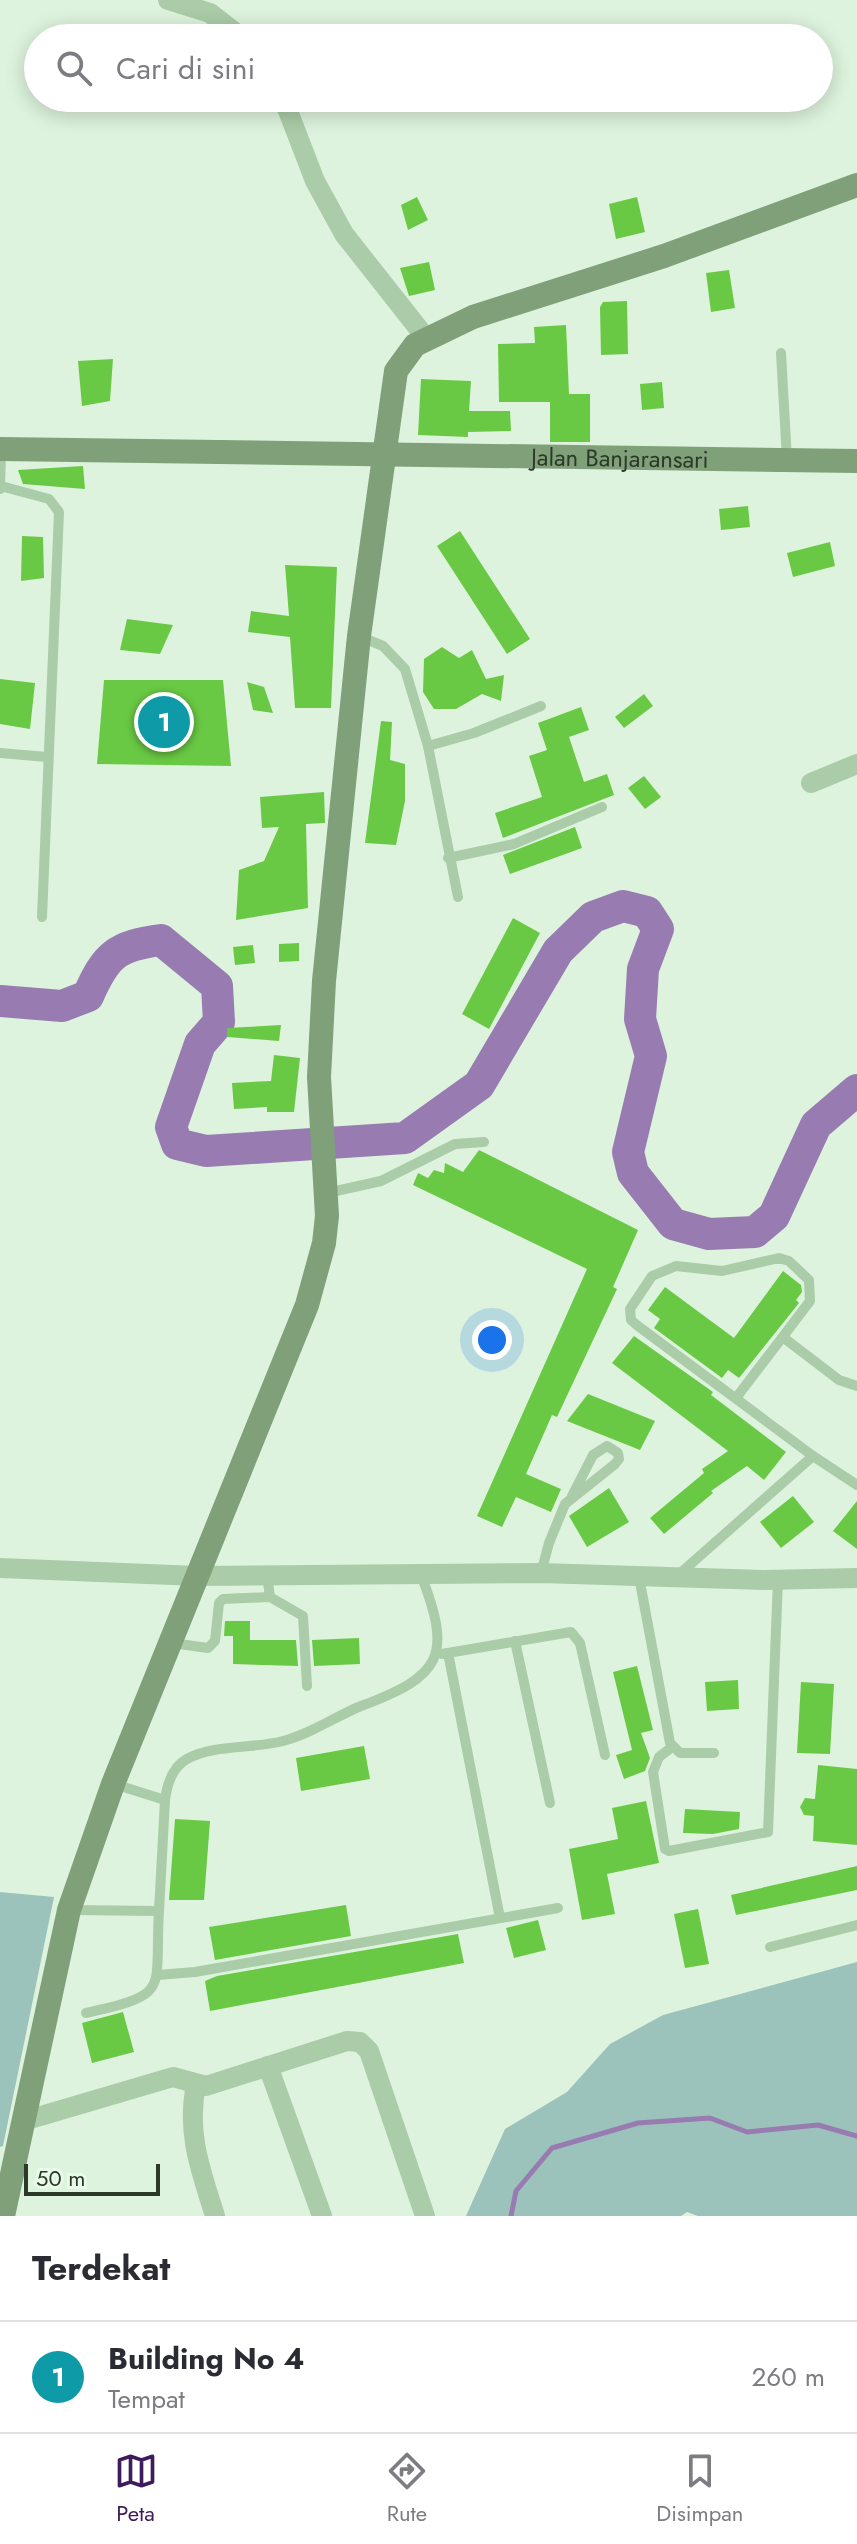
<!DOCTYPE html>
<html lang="id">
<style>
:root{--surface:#fff;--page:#f7f7f7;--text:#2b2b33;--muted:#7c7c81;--line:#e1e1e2;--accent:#3e1c5b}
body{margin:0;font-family:Jost,sans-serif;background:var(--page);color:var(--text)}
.scale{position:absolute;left:24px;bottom:20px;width:136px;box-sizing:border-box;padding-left:8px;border:4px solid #2c3828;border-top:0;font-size:22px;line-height:28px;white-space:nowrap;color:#2c3828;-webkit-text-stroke:6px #e9faea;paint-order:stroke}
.you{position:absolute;left:492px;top:1340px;width:28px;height:28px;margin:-20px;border:6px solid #fff;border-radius:50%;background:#1a73e8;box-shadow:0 0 0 12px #1a73e833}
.badge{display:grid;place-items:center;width:52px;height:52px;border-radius:50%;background:var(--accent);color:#fff;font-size:26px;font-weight:700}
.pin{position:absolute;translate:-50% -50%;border:4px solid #fff;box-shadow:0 2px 8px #0006}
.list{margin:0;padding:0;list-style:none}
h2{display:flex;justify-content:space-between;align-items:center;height:104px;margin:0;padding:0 32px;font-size:34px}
h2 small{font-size:26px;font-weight:400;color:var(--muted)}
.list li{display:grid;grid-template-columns:52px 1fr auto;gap:24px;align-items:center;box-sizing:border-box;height:112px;padding:0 32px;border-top:2px solid var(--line)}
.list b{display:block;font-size:30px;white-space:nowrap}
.list p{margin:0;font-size:26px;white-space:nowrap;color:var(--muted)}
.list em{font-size:26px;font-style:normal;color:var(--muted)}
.icon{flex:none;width:44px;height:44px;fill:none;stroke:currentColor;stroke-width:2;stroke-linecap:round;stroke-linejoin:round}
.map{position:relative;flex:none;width:857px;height:2216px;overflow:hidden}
.search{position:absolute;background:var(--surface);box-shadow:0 4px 20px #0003;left:24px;right:24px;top:24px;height:88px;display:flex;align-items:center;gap:20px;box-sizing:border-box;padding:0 28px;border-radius:44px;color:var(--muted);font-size:30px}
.sheet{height:216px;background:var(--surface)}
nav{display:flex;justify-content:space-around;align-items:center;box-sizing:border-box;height:112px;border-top:2px solid var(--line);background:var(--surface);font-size:22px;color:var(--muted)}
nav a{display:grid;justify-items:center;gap:4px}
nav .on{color:var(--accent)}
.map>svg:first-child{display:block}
</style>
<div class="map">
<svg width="857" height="2216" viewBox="0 0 857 2216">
<rect width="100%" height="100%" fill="#ddf3dd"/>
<g fill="#9cc3bb">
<path d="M 0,1892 L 54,1897 L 3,2146 L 0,2147 Z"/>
<path d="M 857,1962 L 857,2216 L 698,2216 L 687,2212 L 681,2216 L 466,2216 L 505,2129 L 567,2092 L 610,2044 L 663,2015 Z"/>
</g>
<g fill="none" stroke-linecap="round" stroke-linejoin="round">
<path stroke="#977bb1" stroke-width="5" d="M 511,2216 L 516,2191 L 552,2148 L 638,2123 L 710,2118 L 747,2132 L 818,2125 L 857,2136"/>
<path stroke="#977bb1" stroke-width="32" d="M 0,1001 L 62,1006 L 88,996 C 106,955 116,946 161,940 L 217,986 L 219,1022 L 200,1044 L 171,1127 L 177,1144 L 206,1151 L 405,1138 L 479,1085 L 558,951 L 593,917 L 623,906 L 647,912 L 658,929 L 643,969 L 640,1019 L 651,1056 L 628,1152 L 633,1173 L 673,1224 L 709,1234 L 755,1232 L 774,1216 L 816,1125 L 857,1090"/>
</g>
<g fill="#6ac944">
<path d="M 417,197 L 428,220 L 408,230 L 401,205 Z"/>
<path d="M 637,197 L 645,232 L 616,239 L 609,204 Z"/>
<path d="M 429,262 L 435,290 L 409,296 L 400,268 Z"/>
<path d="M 729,270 L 735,308 L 711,312 L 706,273 Z"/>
<path d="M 627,301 L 628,354 L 601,355 L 600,307 L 603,302 Z"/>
<path d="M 566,325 L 569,394 L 590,394 L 590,442 L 550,442 L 550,402 L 499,402 L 498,344 L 535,343 L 534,327 Z"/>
<path d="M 113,359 L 110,401 L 82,406 L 78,361 Z"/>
<path d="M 421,379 L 471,381 L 469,411 L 510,411 L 511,431 L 468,432 L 468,437 L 418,435 Z"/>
<path d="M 662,382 L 664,408 L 642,410 L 640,384 Z"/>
<path d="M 83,466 L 85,489 L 23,484 L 18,470 Z"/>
<path d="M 748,506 L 750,527 L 721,530 L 719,509 Z"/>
<path d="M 460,531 L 530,639 L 507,654 L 437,546 Z"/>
<path d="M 22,536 L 43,537 L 44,578 L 21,581 Z"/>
<path d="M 830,542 L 835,566 L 793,577 L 787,553 Z"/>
<path d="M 285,565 L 337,567 L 331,708 L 295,708 L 290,637 L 248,632 L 251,611 L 289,616 Z"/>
<path d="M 127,619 L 173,625 L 160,654 L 120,650 Z"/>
<path d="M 442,647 L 459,658 L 472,650 L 486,679 L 504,675 L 501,701 L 482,694 L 456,709 L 434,709 L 423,692 L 424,659 Z"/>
<path d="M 0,679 L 35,683 L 30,729 L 0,724 Z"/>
<path d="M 104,680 L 223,680 L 231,766 L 97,764 Z"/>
<path d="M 247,682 L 264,687 L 273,713 L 253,710 Z"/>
<path d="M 644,694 L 653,706 L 624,728 L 615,717 Z"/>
<path d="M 581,707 L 589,730 L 569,737 L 584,782 L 607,774 L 614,795 L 503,838 L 495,813 L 542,797 L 529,756 L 547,750 L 538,723 Z"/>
<path d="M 381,721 L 392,722 L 390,760 L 405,764 L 405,801 L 396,845 L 365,843 Z"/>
<path d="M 644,776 L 661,797 L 645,809 L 628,788 Z"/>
<path d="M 324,792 L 325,823 L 306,824 L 308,908 L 236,920 L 239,870 L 264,861 L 279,827 L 262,828 L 260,797 Z"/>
<path d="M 575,827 L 582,848 L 510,874 L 503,855 Z"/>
<path d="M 513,918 L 540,933 L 489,1029 L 462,1014 Z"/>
<path d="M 299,943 L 299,961 L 279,962 L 279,944 Z"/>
<path d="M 253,945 L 255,963 L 235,965 L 233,947 Z"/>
<path d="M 281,1025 L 279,1041 L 227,1037 L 227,1028 Z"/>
<path d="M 274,1055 L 300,1058 L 294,1112 L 267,1112 L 267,1107 L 234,1109 L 232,1083 L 271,1081 Z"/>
<path d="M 479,1150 L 638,1230 L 613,1287 L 617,1289 L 557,1417 L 552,1415 L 526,1474 L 561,1489 L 551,1512 L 516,1497 L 502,1527 L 477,1516 L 587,1269 L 413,1185 L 418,1173 L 428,1178 L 434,1170 L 444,1173 L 445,1163 L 463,1172 Z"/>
<path d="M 783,1271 L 801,1285 L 802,1292 L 796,1300 L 799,1303 L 739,1378 L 728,1370 L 722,1378 L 654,1328 L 660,1319 L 648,1310 L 665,1287 L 734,1338 Z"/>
<path d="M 634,1336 L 713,1392 L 711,1395 L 786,1452 L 764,1480 L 747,1466 L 711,1491 L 713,1493 L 664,1534 L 650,1518 L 704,1473 L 702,1469 L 728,1451 L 612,1363 Z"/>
<path d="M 588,1394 L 655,1421 L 640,1450 L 567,1421 Z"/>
<path d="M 609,1488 L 629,1522 L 587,1547 L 569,1516 Z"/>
<path d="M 793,1496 L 814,1522 L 781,1548 L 760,1522 Z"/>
<path d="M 857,1501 L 857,1549 L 833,1531 Z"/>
<path d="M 225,1621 L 250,1621 L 250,1640 L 296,1640 L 298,1666 L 233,1664 L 233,1636 L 224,1636 Z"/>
<path d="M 359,1638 L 360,1664 L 314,1666 L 312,1640 Z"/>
<path d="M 637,1666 L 653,1730 L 641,1733 L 650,1758 L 645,1771 L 624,1779 L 616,1755 L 632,1750 L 613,1672 Z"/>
<path d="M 738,1680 L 739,1709 L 707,1711 L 705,1682 Z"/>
<path d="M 801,1682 L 834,1684 L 830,1754 L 797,1753 Z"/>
<path d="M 364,1746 L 370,1779 L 301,1791 L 296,1758 Z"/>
<path d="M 818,1765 L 857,1769 L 857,1845 L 813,1841 L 814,1816 L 804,1815 L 800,1807 L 805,1798 L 815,1799 Z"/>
<path d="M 646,1801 L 659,1863 L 607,1874 L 615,1914 L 582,1920 L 569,1849 L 618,1839 L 612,1808 Z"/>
<path d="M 685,1809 L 740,1812 L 739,1829 L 713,1834 L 683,1833 Z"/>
<path d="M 175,1819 L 210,1821 L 204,1900 L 169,1900 Z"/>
<path d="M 857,1866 L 857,1890 L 736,1915 L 731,1895 Z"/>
<path d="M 346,1905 L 351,1936 L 215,1960 L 209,1927 Z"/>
<path d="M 698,1909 L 709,1964 L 685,1968 L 674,1914 Z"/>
<path d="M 538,1920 L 546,1950 L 514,1958 L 506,1928 Z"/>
<path d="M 458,1934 L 464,1963 L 210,2011 L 205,1981 L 217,1976 Z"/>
<path d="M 123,2012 L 134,2052 L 92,2063 L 82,2023 Z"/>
</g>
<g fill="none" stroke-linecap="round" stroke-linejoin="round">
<g stroke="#aacca8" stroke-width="10">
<path d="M 781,353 L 787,460"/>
<path d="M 1,486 L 49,499 L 59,512 L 42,917"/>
<path d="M 0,489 L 1,451"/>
<path d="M 361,637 L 383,646 L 405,669 L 428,746 L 458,897"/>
<path d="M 428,746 L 474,733 L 541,706"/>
<path d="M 0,753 L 47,757"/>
<path d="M 448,858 L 514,844 L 602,807"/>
<path d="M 327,1193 L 381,1181 L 455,1144 L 484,1142"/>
<path d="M 784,1338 L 839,1380 L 857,1386"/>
<path d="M 736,1398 L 810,1301 L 809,1280 L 789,1261 L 779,1258 L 722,1271 L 676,1266 L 652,1276 L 630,1309 L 631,1320 L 638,1326 L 813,1456"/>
<path d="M 541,1573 L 549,1543 L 565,1504 L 615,1464 L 619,1459 L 618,1453 L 607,1446 L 593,1455 L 572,1496"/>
<path d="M 267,1575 L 270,1597 L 303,1616 L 307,1686"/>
<path d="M 639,1577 L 670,1743 L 680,1753 L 714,1753"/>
<path d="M 676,1577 L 813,1456 L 857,1485"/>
<path d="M 515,1641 L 550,1803"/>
<path d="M 172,1643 L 208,1648 L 215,1641 L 219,1603 L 223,1599 L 270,1597"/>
<path d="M 448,1653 L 500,1918"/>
<path d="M 442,1654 L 571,1632 L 580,1643 L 605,1755"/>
<path d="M 672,1747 L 659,1757 L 653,1772 L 665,1849 L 669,1851 L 768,1832 L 778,1579"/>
<path d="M 165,1800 C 167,1785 172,1767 187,1759 C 214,1744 254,1749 283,1741 C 311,1734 334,1717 361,1706 C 441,1676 453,1657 421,1575"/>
<path d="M 71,1910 L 159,1911 L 165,1800 L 114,1784"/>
<path d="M 770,1947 L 857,1925"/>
<path d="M 158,1975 L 195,1972 L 558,1908"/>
<path d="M 86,2013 C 173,1994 154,1991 159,1911"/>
</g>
<g stroke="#aacca8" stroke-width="20">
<path d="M 168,0 L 210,13 L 242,38"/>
<path d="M 283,98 L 315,181 L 344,234 L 426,338"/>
<path d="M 811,783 L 857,764"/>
<path d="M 0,1568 L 197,1576 L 541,1573 L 765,1580 L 857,1578"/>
<path d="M 268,2066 L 322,2216"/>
<path d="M 196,2085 C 186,2133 201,2171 215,2216"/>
<path d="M 27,2120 L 173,2077 L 206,2086 L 347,2041 L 360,2042 L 369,2051 L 425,2216"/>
</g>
<g stroke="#7fa079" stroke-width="24">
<path id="s1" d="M 0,449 L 857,461"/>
<path d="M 3,2216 L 69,1910 L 113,1784 L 307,1305 L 324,1243 L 327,1216 L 319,1077 L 324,981 L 359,636 L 396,371 L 415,345 L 473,317 L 664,256 L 857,185"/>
</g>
</g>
<g text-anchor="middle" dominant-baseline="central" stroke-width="6" stroke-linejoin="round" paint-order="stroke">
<g font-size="24" fill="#2c3828" stroke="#e9faea">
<text stroke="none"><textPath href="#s1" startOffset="620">Jalan Banjaransari</textPath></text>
</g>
</g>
</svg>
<div class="scale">50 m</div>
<div class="you"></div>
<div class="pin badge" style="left:164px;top:722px;background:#0f9aa8">1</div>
<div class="search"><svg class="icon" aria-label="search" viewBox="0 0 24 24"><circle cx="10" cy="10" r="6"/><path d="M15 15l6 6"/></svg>Cari di sini</div>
</div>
<section class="sheet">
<h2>Terdekat<small></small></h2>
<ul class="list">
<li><span class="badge" style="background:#0f9aa8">1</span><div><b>Building No 4</b><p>Tempat</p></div><em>260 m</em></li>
</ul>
</section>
<nav>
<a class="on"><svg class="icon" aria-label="map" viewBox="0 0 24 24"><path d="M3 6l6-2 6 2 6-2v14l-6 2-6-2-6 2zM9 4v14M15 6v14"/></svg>Peta</a>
<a><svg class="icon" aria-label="directions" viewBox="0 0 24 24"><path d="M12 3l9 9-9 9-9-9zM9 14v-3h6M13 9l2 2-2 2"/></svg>Rute</a>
<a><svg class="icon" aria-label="saved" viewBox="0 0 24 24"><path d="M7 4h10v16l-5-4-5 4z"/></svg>Disimpan</a>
</nav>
